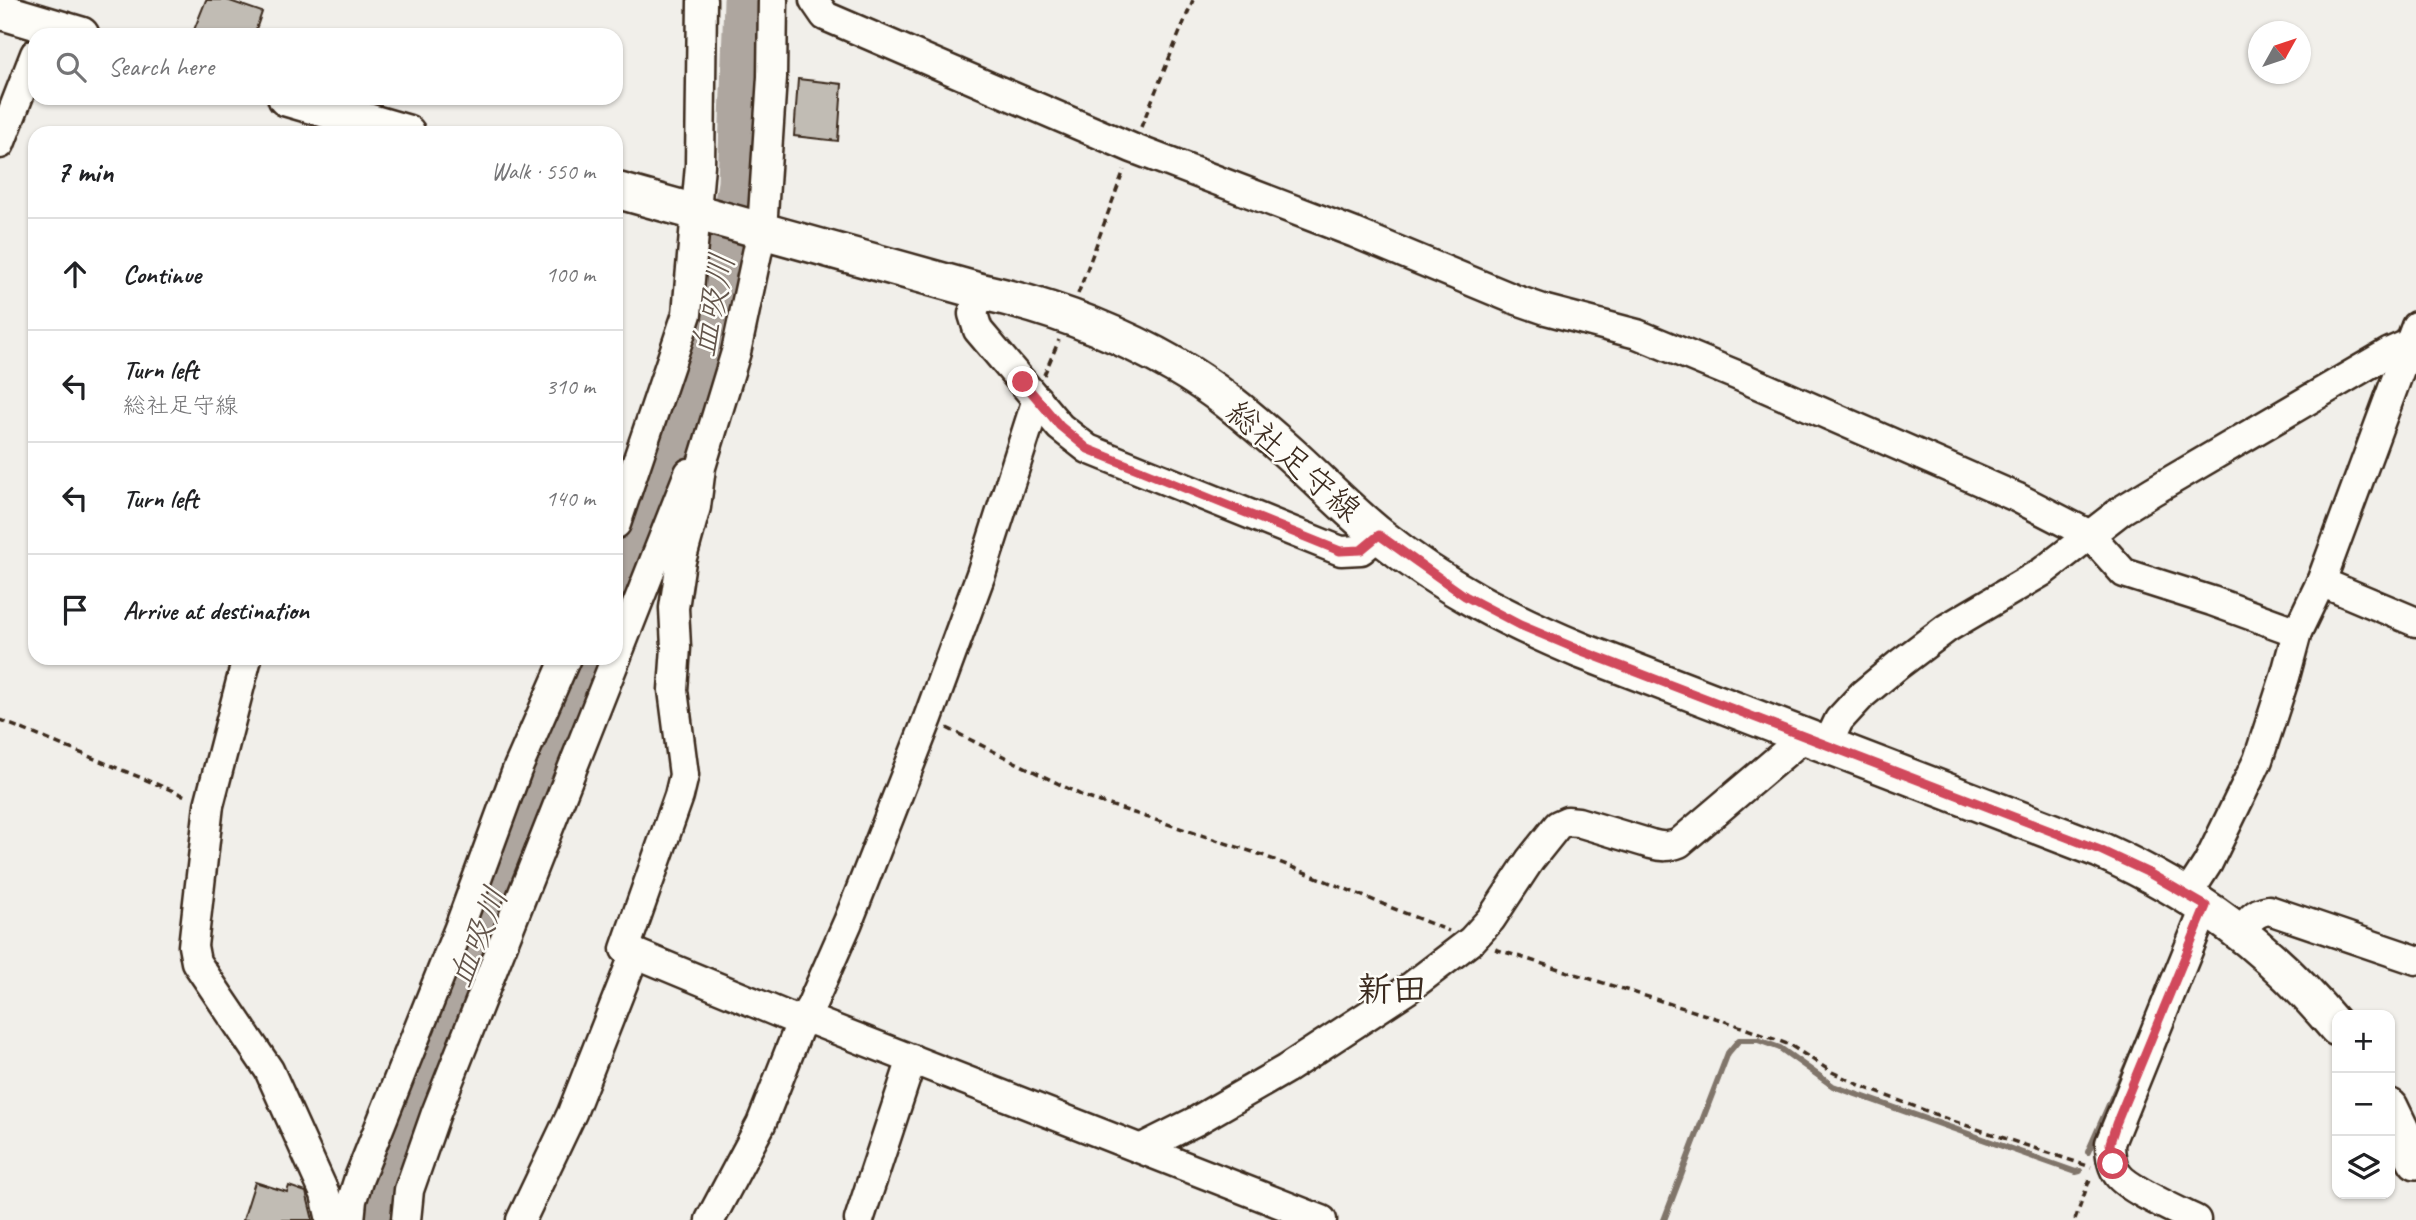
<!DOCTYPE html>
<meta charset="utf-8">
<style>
:root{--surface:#fff;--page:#f6f6f6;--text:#202124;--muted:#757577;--line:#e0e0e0}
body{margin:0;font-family:Caveat,"Klee One",sans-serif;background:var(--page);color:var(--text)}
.controls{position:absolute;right:21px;bottom:21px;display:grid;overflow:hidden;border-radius:14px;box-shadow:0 2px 5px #0004}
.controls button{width:63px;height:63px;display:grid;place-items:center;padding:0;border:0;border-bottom:2px solid var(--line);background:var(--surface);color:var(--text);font:35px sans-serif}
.compass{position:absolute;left:2248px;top:21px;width:63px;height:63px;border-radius:50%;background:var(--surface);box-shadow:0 2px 5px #0004;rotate:50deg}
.stop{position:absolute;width:21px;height:21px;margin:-16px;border:5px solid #d1495b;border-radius:50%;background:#fff}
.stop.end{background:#d1495b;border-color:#fff;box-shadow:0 2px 7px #0008}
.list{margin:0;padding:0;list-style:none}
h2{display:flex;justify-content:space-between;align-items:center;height:91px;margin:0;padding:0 28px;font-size:30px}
h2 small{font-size:23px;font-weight:400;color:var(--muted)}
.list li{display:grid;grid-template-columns:46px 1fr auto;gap:21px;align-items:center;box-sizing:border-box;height:112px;padding:0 28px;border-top:2px solid var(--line)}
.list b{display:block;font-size:26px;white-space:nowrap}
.list p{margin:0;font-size:23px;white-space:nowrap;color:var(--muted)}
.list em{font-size:23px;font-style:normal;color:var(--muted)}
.icon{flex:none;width:38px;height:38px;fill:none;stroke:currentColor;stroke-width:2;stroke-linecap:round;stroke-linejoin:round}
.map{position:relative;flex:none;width:2416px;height:1220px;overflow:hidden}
.search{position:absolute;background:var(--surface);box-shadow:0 2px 5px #0004;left:28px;top:28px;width:595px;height:77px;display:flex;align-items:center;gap:18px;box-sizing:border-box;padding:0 24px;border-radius:21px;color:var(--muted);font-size:26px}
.panel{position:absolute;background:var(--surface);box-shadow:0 2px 5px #0004;left:28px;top:126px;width:595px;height:539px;border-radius:21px}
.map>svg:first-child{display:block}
</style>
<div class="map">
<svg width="2416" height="1220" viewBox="0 0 2416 1220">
<rect width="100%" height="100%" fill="#f1efea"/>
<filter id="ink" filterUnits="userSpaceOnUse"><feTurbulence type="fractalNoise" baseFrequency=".0143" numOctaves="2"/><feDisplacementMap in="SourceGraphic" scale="14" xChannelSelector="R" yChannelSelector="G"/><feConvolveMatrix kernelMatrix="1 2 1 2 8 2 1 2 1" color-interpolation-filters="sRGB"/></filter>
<g filter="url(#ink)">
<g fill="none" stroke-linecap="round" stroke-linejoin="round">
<g stroke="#80746b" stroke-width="6">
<path d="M 2088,1152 L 2134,1048"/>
<path d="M 1664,1220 L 1728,1053 L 1739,1040 L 1758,1040 L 1780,1048 L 1833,1086 L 2076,1172 L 2080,1171"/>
</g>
<g stroke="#aea69f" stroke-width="35">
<path d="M 616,596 L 697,386 L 715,303 L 735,183 L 741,0"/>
<path d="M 378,1220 L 384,1182 L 397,1137 L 591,658"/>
</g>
</g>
<g fill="#c1bcb4" stroke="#3b2a1e" stroke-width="2">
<path d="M 206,0 L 227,0 L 262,12 L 254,35 L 192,35 Z"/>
<path d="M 798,79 L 842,84 L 838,141 L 794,136 Z"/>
<path d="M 255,1182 L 287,1192 L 289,1186 L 306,1192 L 313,1220 L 243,1220 Z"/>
</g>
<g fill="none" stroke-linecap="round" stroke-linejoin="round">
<g stroke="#3b2a1e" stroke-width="33">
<g id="minor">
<path d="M 773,0 L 772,77 L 762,230 L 736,352 L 701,467 L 696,507 L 681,561 L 674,608 L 676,647 L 673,690 L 684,775 L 679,796 L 625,949 L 801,1022 L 814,1021 L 1322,1220"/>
<path d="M 814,0 L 825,16 L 1132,148 L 1355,233 L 1514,299 L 1546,310 L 1637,334 L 1739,376 L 2016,497 L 2090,535 L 2124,573 L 2212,601 L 2297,632"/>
<path d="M 0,144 L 35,54"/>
<path d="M 979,291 L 973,314 L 978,330 L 1060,427 L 1088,449 L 1341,551 L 1361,550 L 1379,535"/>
<path d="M 616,524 L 687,314 L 700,165 L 702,0"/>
<path d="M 2321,582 L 2416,622"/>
<path d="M 247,658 L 209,805 L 193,946 L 196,962 L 269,1070 L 325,1194 L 331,1220"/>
<path d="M 616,658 L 689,473"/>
<path d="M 1827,745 L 1839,720 L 1863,694 L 1898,665 L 1947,628 L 2042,572 L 2122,510 L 2153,491 L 2390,352 L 2408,344"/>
<path d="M 2188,894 L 2208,863 L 2258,760 L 2285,677 L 2297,632 L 2321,582 L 2416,326"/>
<path d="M 2242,932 C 2249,920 2254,912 2269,910 L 2416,960"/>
<path d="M 1142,1148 L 1196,1121 L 1286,1069 L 1408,989 L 1472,940 L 1491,919 L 1530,860 L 1558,825 L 1567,821 L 1578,822 L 1651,844 C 1662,847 1669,847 1679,843 L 1805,736"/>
<path d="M 350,1220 L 352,1200 L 359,1178 L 459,928 L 517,770 L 566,658"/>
<path d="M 406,1220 L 409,1190 L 436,1113 L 616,658"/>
<path d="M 521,1220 L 572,1113 L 635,953"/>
<path d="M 710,1220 L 761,1124 L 801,1022 L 811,1006 L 848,922 L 928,718 L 981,574 L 1037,399"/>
<path d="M 859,1220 L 912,1059"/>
<path d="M 2196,1220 C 2178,1211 2128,1189 2118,1175 C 2111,1166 2110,1154 2110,1143 L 2206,906"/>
</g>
</g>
<g stroke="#3b2a1e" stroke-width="40">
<g id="major">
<path d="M 0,11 L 81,35"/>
<path d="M 286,98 L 407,133"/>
<path d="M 616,190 L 979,291 C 1048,306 1115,331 1176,366 C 1213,387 1246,415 1278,443 C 1313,473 1344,507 1380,536 C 1445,588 1506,619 1582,651 L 2100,850 C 2199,895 2267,945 2337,1028"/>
<path d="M 2390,1107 L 2416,1161"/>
</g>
</g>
<g stroke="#3b2a1e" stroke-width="3.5" stroke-dasharray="7 5" stroke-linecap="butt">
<path d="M 1141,127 L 1193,0"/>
<path d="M 1078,294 L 1124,170"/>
<path d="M 1044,375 L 1059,340"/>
<path d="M 0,720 L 188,797"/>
<path d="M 947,728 L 1085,797 L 1262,855 L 1449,931"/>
<path d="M 1495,949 L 1725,1021 L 1790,1045 L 1832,1072 L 1866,1088 L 1950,1120 L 2091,1167"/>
<path d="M 2075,1220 L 2091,1176"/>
</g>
<use href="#minor" stroke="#fdfcf7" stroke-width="28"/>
<use href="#major" stroke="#fdfcf7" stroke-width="35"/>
</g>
</g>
<g fill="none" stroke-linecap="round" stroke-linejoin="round" filter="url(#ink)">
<path stroke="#d1495b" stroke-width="9" d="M 1023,382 L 1060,426 L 1088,449 L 1340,551 L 1361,550 L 1379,535 L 1465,596 L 1520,625 L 1582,651 L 2100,850 L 2147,872 L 2206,906 L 2116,1124 L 2110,1143 L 2113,1164"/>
</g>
<g text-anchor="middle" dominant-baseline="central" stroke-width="5" stroke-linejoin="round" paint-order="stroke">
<g font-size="33" fill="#3b2a1e" stroke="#fdfcf7">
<text transform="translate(1294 461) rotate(41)">総社足守線</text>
</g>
<g font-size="35" font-style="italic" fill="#63554b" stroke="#fdfcf7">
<text transform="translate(713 305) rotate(-79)">血吸川</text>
<text transform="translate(478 937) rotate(-68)">血吸川</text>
</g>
<g font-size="35" font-weight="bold" fill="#3b2a1e" stroke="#fdfcf7">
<text x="1392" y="989">新田</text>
</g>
</g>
</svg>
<div class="controls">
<button>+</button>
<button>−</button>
<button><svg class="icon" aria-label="layers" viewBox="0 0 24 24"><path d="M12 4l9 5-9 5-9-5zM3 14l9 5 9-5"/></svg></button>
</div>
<svg class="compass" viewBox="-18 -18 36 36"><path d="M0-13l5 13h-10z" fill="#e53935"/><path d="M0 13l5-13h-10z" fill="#757577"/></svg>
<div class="stop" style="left:2113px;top:1164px"></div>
<div class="stop end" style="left:1023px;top:382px"></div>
<div class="search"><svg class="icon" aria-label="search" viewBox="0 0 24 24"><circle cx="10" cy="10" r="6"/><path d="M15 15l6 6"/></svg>Search here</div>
<section class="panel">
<h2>7 min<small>Walk · 550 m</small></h2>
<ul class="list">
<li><svg class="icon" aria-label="ahead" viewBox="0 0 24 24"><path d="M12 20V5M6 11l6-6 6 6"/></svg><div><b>Continue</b></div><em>100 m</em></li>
<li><svg class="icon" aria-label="left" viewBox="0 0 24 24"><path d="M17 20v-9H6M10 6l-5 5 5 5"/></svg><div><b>Turn left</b><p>総社足守線</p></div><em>310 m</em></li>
<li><svg class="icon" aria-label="left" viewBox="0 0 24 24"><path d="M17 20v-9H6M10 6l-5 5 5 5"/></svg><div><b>Turn left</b></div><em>140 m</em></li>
<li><svg class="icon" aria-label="arrive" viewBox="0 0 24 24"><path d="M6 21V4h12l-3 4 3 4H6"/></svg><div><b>Arrive at destination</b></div></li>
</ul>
</section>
</div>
